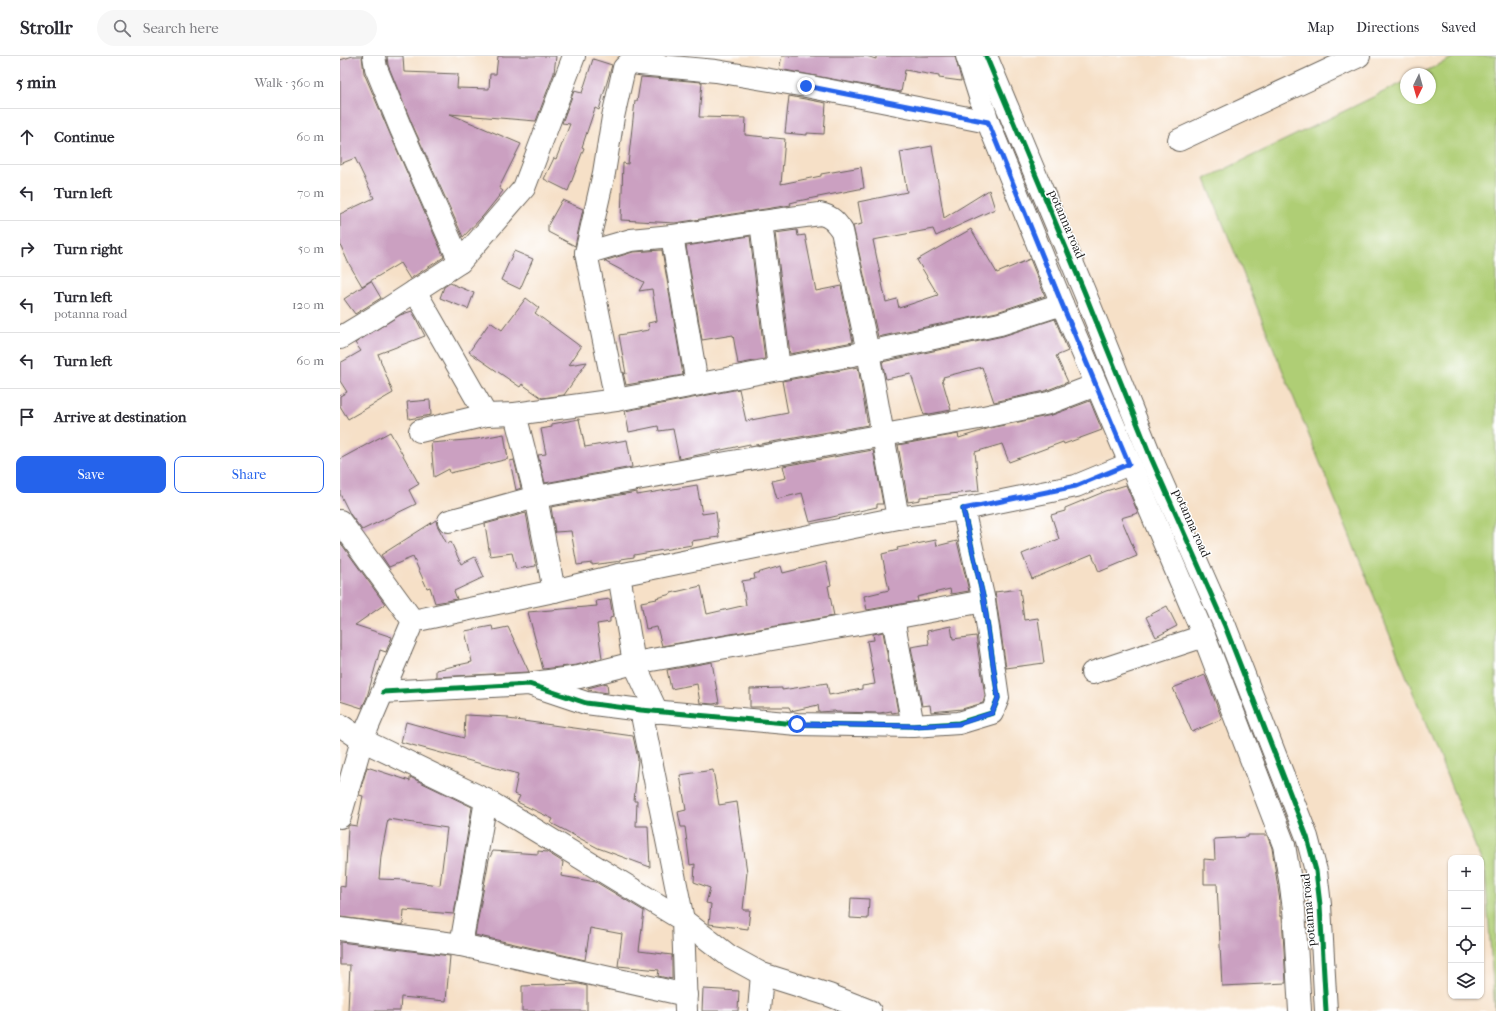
<!DOCTYPE html>
<meta charset="utf-8">
<style>
:root{--surface:#fff;--page:#f7f7f7;--text:#2b2b33;--muted:#7c7c81;--line:#e1e1e2;--accent:#2563eb}
body{margin:0;font-family:"IM FELL French Canon",serif;background:var(--page);color:var(--text)}
.controls{position:absolute;right:12px;bottom:12px;display:grid;overflow:hidden;border-radius:8px;box-shadow:0 1px 3px #0004}
.controls button{width:36px;height:36px;display:grid;place-items:center;padding:0;border:0;border-bottom:1px solid var(--line);background:var(--surface);color:var(--text);font:20px sans-serif}
.compass{position:absolute;left:1060px;top:12px;width:36px;height:36px;border-radius:50%;background:var(--surface);box-shadow:0 1px 3px #0004;rotate:185deg}
.stop{position:absolute;width:12px;height:12px;margin:-9px;border:3px solid #2563eb;border-radius:50%;background:#fff}
.stop.end{background:#2563eb;border-color:#fff;box-shadow:0 1px 4px #0008}
.list{margin:0;padding:0;list-style:none}
h2{display:flex;justify-content:space-between;align-items:center;height:52px;margin:0;padding:0 16px;font-size:17px}
h2 small{font-size:13px;font-weight:400;color:var(--muted)}
.list li{display:grid;grid-template-columns:26px 1fr auto;gap:12px;align-items:center;box-sizing:border-box;height:56px;padding:0 16px;border-top:1px solid var(--line)}
.list b{display:block;font-size:15px;white-space:nowrap}
.list p{margin:0;font-size:13px;white-space:nowrap;color:var(--muted)}
.list em{font-size:13px;font-style:normal;color:var(--muted)}
.actions{display:flex;gap:8px;padding:12px 16px}
.actions a{flex:1;padding:9px 0;border:1px solid var(--accent);border-radius:8px;text-align:center;font-size:14px;color:var(--accent)}
.actions .main{background:var(--accent);color:#fff}
.icon{flex:none;width:22px;height:22px;fill:none;stroke:currentColor;stroke-width:2;stroke-linecap:round;stroke-linejoin:round}
.map{position:relative;flex:none;width:1156px;height:955px;overflow:hidden}
header{display:flex;align-items:center;gap:24px;box-sizing:border-box;height:56px;padding:0 20px;background:var(--surface);border-bottom:1px solid var(--line)}
header strong{font-size:19px}
nav{display:flex;gap:22px;margin-inline-start:auto;font-size:14px}
.search{width:280px;height:36px;background:var(--page);display:flex;align-items:center;gap:10px;box-sizing:border-box;padding:0 14px;border-radius:22px;color:var(--muted);font-size:15px}
main{display:flex}
aside{flex:1;background:var(--surface)}
.map>svg:first-child{display:block}
</style>
<header>
<strong>Strollr</strong>
<div class="search"><svg class="icon" aria-label="search" viewBox="0 0 24 24"><circle cx="10" cy="10" r="6"/><path d="M15 15l6 6"/></svg>Search here</div>
<nav><a>Map</a><a>Directions</a><a>Saved</a></nav>
</header>
<main>
<aside>
<h2>5 min<small>Walk · 360 m</small></h2>
<ul class="list">
<li><svg class="icon" aria-label="ahead" viewBox="0 0 24 24"><path d="M12 20V5M6 11l6-6 6 6"/></svg><div><b>Continue</b></div><em>60 m</em></li>
<li><svg class="icon" aria-label="left" viewBox="0 0 24 24"><path d="M17 20v-9H6M10 6l-5 5 5 5"/></svg><div><b>Turn left</b></div><em>70 m</em></li>
<li><svg class="icon" aria-label="right" viewBox="0 0 24 24"><path d="M7 20v-9h11M14 6l5 5-5 5"/></svg><div><b>Turn right</b></div><em>50 m</em></li>
<li><svg class="icon" aria-label="left" viewBox="0 0 24 24"><path d="M17 20v-9H6M10 6l-5 5 5 5"/></svg><div><b>Turn left</b><p>potanna road</p></div><em>120 m</em></li>
<li><svg class="icon" aria-label="left" viewBox="0 0 24 24"><path d="M17 20v-9H6M10 6l-5 5 5 5"/></svg><div><b>Turn left</b></div><em>60 m</em></li>
<li><svg class="icon" aria-label="arrive" viewBox="0 0 24 24"><path d="M6 21V4h12l-3 4 3 4H6"/></svg><div><b>Arrive at destination</b></div></li>
</ul>
<div class="actions"><a class="main">Save</a><a>Share</a></div>
</aside>
<div class="map">
<svg width="1156" height="955" viewBox="0 0 1156 955">
<rect width="100%" height="100%" fill="#fff"/>
<filter id="ink" filterUnits="userSpaceOnUse"><feTurbulence type="fractalNoise" baseFrequency=".025" numOctaves="2"/><feDisplacementMap in="SourceGraphic" scale="8" xChannelSelector="R" yChannelSelector="G"/><feConvolveMatrix kernelMatrix="1 2 1 2 8 2 1 2 1" color-interpolation-filters="sRGB"/></filter>
<filter id="wash" filterUnits="userSpaceOnUse"><feTurbulence type="fractalNoise" baseFrequency=".012" numOctaves="4" result="noise"/><feDisplacementMap in="SourceGraphic" scale="16" xChannelSelector="R" yChannelSelector="G"/><feGaussianBlur stdDeviation="0.9" result="paint"/><feColorMatrix in="noise" values="0 0 0 0 0 0 0 0 0 0 0 0 0 0 0 0 0 1.4 0 .05"/><feComposite in="paint" operator="in"/></filter>
<g filter="url(#wash)">
<rect width="100%" height="100%" fill="#f6e0c7"/>
<path fill="#afce75" stroke="#667548" d="M 1116,0 L 1156,0 L 1156,955 L 1155,955 L 1145,814 L 865,123 L 1066,25 L 1066,42 L 1090,42 L 1090,18 L 1080,18 Z"/>
<g id="blocks">
<g fill="#cba0c1" fill-rule="evenodd">
<path d="M 13,0 L 22,0 L 24,17 L 50,78 L 104,201 L 70,223 L 60,207 L 22,230 L 8,206 L 0,188 L 0,158 L 34,142 L 15,102 L 0,108 L 0,4 Z"/>
<path d="M 47,0 L 63,0 L 64,16 L 118,18 L 117,32 L 149,33 L 150,18 L 156,18 L 158,0 L 216,0 L 214,17 L 196,65 L 110,58 L 181,88 L 159,132 L 163,135 L 143,160 L 123,181 L 72,68 L 48,9 Z"/>
<path d="M 442,0 L 526,0 L 536,3 L 536,0 L 615,0 L 621,23 L 621,25 L 599,22 L 599,20 L 565,14 L 561,36 L 439,13 Z"/>
<path d="M 253,3 L 272,9 L 259,54 L 255,52 L 242,91 L 244,92 L 228,135 L 204,123 L 214,102 L 216,103 L 230,68 L 222,67 L 234,35 L 242,37 Z"/>
<path d="M 301,21 L 362,26 L 359,61 L 406,62 L 405,79 L 445,83 L 441,128 L 481,120 L 481,118 L 521,111 L 524,132 L 458,145 L 450,147 L 451,149 L 335,167 L 281,164 L 283,107 L 288,108 L 295,45 L 297,45 Z"/>
<path d="M 449,40 L 486,47 L 484,78 L 467,77 L 467,79 L 445,77 Z"/>
<path d="M 592,90 L 604,162 L 649,134 L 655,153 L 596,180 L 593,173 L 533,184 L 546,246 L 557,243 L 559,252 L 598,239 L 577,204 L 631,173 L 657,217 L 690,203 L 705,240 L 657,256 L 538,281 L 513,170 L 522,168 L 518,146 L 567,136 L 560,96 Z"/>
<path d="M 222,144 L 243,153 L 235,190 L 208,176 L 208,169 Z"/>
<path d="M 457,174 L 458,180 L 465,179 L 476,235 L 501,230 L 513,286 L 450,298 L 435,177 Z"/>
<path d="M 410,180 L 425,303 L 398,308 L 393,279 L 362,284 L 346,190 Z"/>
<path d="M 322,194 L 343,319 L 286,329 L 283,316 L 286,318 L 279,279 L 309,274 L 308,267 L 317,265 L 312,233 L 299,235 L 304,226 L 264,205 L 293,196 Z"/>
<path d="M 174,195 L 193,203 L 180,233 L 161,224 Z"/>
<path d="M 31,225 L 41,242 L 15,258 L 4,243 Z"/>
<path d="M 110,227 L 134,237 L 128,253 L 100,242 L 104,231 Z"/>
<path d="M 186,242 L 199,252 L 195,257 L 241,291 L 229,309 L 247,306 L 224,339 L 202,342 L 182,328 L 180,331 L 129,296 L 150,266 L 162,274 Z"/>
<path d="M 72,255 L 85,280 L 38,298 L 53,337 L 8,363 L 0,350 L 0,340 L 7,336 L 0,325 L 0,307 L 21,295 L 15,287 L 60,259 Z"/>
<path d="M 715,263 L 728,295 L 716,300 L 728,326 L 705,335 L 654,346 L 642,311 L 603,321 L 604,323 L 602,323 L 611,354 L 584,359 L 571,318 L 546,323 L 542,306 L 663,280 Z"/>
<path d="M 518,311 L 528,369 L 426,387 L 410,390 L 410,388 L 339,403 L 333,373 L 319,375 L 318,370 L 289,376 L 285,355 L 399,333 L 406,365 L 448,357 L 442,325 Z"/>
<path d="M 90,344 L 91,359 L 69,363 L 67,346 Z"/>
<path d="M 750,345 L 762,374 L 724,388 L 723,386 L 669,406 L 662,388 L 635,396 L 639,435 L 580,441 L 580,444 L 568,446 L 558,389 L 618,378 L 619,382 L 650,372 L 712,359 Z"/>
<path d="M 239,363 L 245,391 L 287,384 L 292,411 L 205,427 L 198,399 L 206,398 L 201,373 L 212,371 L 212,368 Z"/>
<path d="M 50,376 L 79,428 L 69,434 L 76,448 L 22,474 L 10,458 L 0,438 L 0,403 Z"/>
<path d="M 164,378 L 168,403 L 110,417 L 109,413 L 94,421 L 91,387 L 137,383 Z"/>
<path d="M 533,394 L 543,448 L 537,448 L 537,451 L 470,466 L 462,437 L 437,443 L 432,425 L 446,422 L 443,410 Z"/>
<path d="M 174,404 L 181,432 L 176,434 L 170,405 Z"/>
<path d="M 357,429 L 362,458 L 376,456 L 379,481 L 351,485 L 352,489 L 294,499 L 294,501 L 281,503 L 281,505 L 252,509 L 252,507 L 237,509 L 231,475 L 215,476 L 211,451 L 297,436 L 297,439 Z"/>
<path d="M 786,429 L 798,457 L 781,462 L 797,500 L 759,516 L 752,498 L 692,523 L 682,498 L 719,483 L 711,459 L 725,455 L 725,452 L 766,435 Z"/>
<path d="M 186,457 L 196,510 L 176,513 L 172,497 L 150,500 L 145,468 Z"/>
<path d="M 96,464 L 97,469 L 107,488 L 111,486 L 121,508 L 135,501 L 144,521 L 114,535 L 117,543 L 95,547 L 90,531 L 87,532 L 73,501 L 49,511 L 41,499 Z"/>
<path d="M 596,484 L 597,490 L 617,485 L 629,535 L 611,538 L 610,533 L 577,541 L 578,545 L 527,554 L 524,540 L 549,534 L 542,498 L 558,494 L 557,492 Z"/>
<path d="M 0,486 L 45,548 L 15,569 L 52,581 L 46,596 L 40,594 L 27,641 L 22,652 L 0,645 Z"/>
<path d="M 486,506 L 491,529 L 488,530 L 494,560 L 322,590 L 317,571 L 306,573 L 301,546 L 317,543 L 316,542 L 331,538 L 331,537 L 361,530 L 367,558 L 406,549 L 402,525 L 415,523 L 414,518 L 441,510 L 443,517 Z"/>
<path d="M 680,533 L 684,564 L 698,562 L 704,607 L 666,612 L 655,536 Z"/>
<path d="M 270,543 L 273,561 L 270,562 L 270,566 L 257,568 L 262,602 L 237,609 L 203,613 L 188,556 L 257,550 L 256,545 Z"/>
<path d="M 827,550 L 837,570 L 816,581 L 806,561 Z"/>
<path d="M 152,570 L 153,574 L 168,571 L 189,616 L 96,621 L 96,614 L 132,606 L 125,575 Z"/>
<path d="M 611,570 L 613,583 L 636,580 L 645,640 L 643,647 L 622,653 L 591,656 L 590,649 L 582,650 L 571,591 L 589,588 L 587,575 Z"/>
<path d="M 543,576 L 558,656 L 552,657 L 551,655 L 540,657 L 496,656 L 495,655 L 479,656 L 478,649 L 451,655 L 449,651 L 410,651 L 410,633 L 442,632 L 442,634 L 487,627 L 489,639 L 522,633 L 522,630 L 535,628 L 527,585 L 534,584 L 533,578 Z"/>
<path d="M 372,606 L 379,647 L 373,648 L 360,647 L 357,628 L 331,633 L 327,614 Z"/>
<path d="M 865,619 L 882,663 L 852,676 L 833,632 Z"/>
<path d="M 267,627 L 268,637 L 248,634 L 248,632 Z"/>
<path d="M 125,659 L 168,661 L 168,663 L 293,680 L 298,703 L 294,745 L 297,745 L 296,770 L 308,770 L 310,811 L 258,792 L 211,767 L 213,763 L 177,746 L 180,740 L 174,738 L 178,718 L 61,686 L 66,666 L 124,682 Z"/>
<path d="M 27,711 L 70,725 L 70,721 L 132,751 L 114,858 L 64,854 L 63,869 L 0,861 L 0,830 L 5,831 L 8,770 L 10,769 L 17,770 L 23,740 L 19,739 ZM 48,763 L 107,772 L 100,829 L 66,825 L 66,824 L 39,823 L 41,800 Z"/>
<path d="M 373,714 L 379,749 L 397,746 L 407,816 L 403,854 L 410,854 L 408,873 L 369,868 L 371,848 L 366,847 L 370,832 L 354,826 L 355,808 L 350,809 L 345,771 L 341,771 L 338,756 L 346,754 L 340,719 Z"/>
<path d="M 908,779 L 927,779 L 932,792 L 940,845 L 940,860 L 942,860 L 946,927 L 882,930 L 877,828 L 864,828 L 864,803 L 875,804 L 874,783 L 908,781 Z"/>
<path d="M 153,795 L 198,798 L 198,795 L 207,796 L 223,806 L 221,820 L 256,826 L 304,855 L 299,895 L 332,899 L 332,923 L 318,920 L 319,914 L 278,910 L 282,878 L 250,872 L 245,904 L 135,879 L 149,803 Z"/>
<path d="M 511,842 L 529,843 L 528,863 L 510,862 Z"/>
<path d="M 0,886 L 110,900 L 106,945 L 61,941 L 60,955 L 8,955 L 10,909 L 0,909 Z"/>
<path d="M 239,928 L 247,930 L 247,955 L 182,955 L 182,930 Z"/>
<path d="M 363,933 L 399,935 L 398,955 L 362,955 Z"/>
</g>
</g>
</g>
<g filter="url(#ink)">
<use href="#blocks" fill-opacity="0" stroke="#686158" stroke-width="1"/>
<g fill="none" stroke-linecap="round" stroke-linejoin="round">
<g stroke="#686158" stroke-width="24">
<g id="street">
<path d="M 34,0 L 36,12 L 61,73 L 120,206"/>
<path d="M 627,0 L 648,66 L 722,248 L 864,580 L 944,789 L 950,824 L 954,853 L 960,955"/>
<path d="M 646,0 L 744,235 L 812,404 L 885,570 L 967,781 L 976,815 L 980,849 L 986,955"/>
<path d="M 839,84 L 1019,0"/>
<path d="M 421,166 L 439,313"/>
<path d="M 332,180 L 357,328"/>
<path d="M 246,197 L 291,184 L 332,180 L 421,166 L 480,158 C 491,160 496,166 502,175 L 528,296 L 558,462"/>
<path d="M 75,235 L 146,359"/>
<path d="M 0,282 L 38,259 L 120,206 L 184,132 L 234,0"/>
<path d="M 276,344 L 246,197 L 264,117 L 273,61 L 284,12 L 293,3 L 299,8 L 376,15 L 466,30 L 648,66"/>
<path d="M 175,358 L 196,441 L 214,535"/>
<path d="M 80,375 L 146,359 L 175,358 L 276,344 L 528,296 L 660,268 L 722,248"/>
<path d="M 0,465 L 73,565 L 22,684 L 0,761"/>
<path d="M 109,465 L 196,441 L 639,362 L 709,347 L 756,329"/>
<path d="M 279,519 L 294,607 L 317,656"/>
<path d="M 553,562 L 644,545"/>
<path d="M 73,565 L 214,535 L 279,519 L 558,462 L 623,453 L 736,430 L 789,408"/>
<path d="M 752,617 L 864,580"/>
<path d="M 194,627 L 239,621 L 294,607 L 553,562 L 573,670"/>
<path d="M 43,636 L 189,628 L 246,647 L 301,654 L 457,668 L 573,670 L 619,667 L 652,657 L 658,642 L 644,545 L 623,453"/>
<path d="M 301,654 L 343,864 L 346,955"/>
<path d="M 0,669 L 22,684 L 146,744 L 343,864 L 389,900 L 422,918 L 489,939 L 530,955"/>
<path d="M 0,873 L 121,889 L 146,744"/>
<path d="M 121,889 L 346,939"/>
<path d="M 419,955 L 422,918"/>
</g>
</g>
<use href="#street" stroke="#fff" stroke-width="22"/>
<g stroke="#fff" stroke-width="8">
<g id="cycleway">
<path d="M 646,0 L 744,235 L 812,404 L 885,570 L 967,781 L 976,815 L 980,849 L 986,955"/>
<path d="M 43,636 L 189,628 L 246,647 L 301,654 L 457,668 L 573,670 L 619,667 L 652,657 L 658,642 L 644,545 L 623,453"/>
</g>
</g>
<use href="#cycleway" stroke="#00873e" stroke-width="5"/>
</g>
</g>
<g fill="none" stroke-linecap="round" stroke-linejoin="round" filter="url(#ink)">
<path stroke="#2563eb" stroke-width="5" d="M 457,668 L 573,670 L 619,668 L 652,657 L 658,642 L 644,545 L 623,453 L 736,430 L 789,408 L 722,248 L 648,66 L 466,30"/>
</g>
<g text-anchor="middle" dominant-baseline="central" stroke-width="3" stroke-linejoin="round" paint-order="stroke">
<g font-size="13" fill="#1c1c1c" stroke="#fff">
<text transform="translate(727 168) rotate(67)">potanna road</text>
<text transform="translate(852 467) rotate(66)">potanna road</text>
<text transform="translate(968 854) rotate(-95)">potanna road</text>
</g>
</g>
</svg>
<div class="controls">
<button>+</button>
<button>−</button>
<button><svg class="icon" aria-label="locate" viewBox="0 0 24 24"><circle cx="12" cy="12" r="6"/><path d="M12 2v4M12 18v4M2 12h4M18 12h4"/></svg></button>
<button><svg class="icon" aria-label="layers" viewBox="0 0 24 24"><path d="M12 4l9 5-9 5-9-5zM3 14l9 5 9-5"/></svg></button>
</div>
<svg class="compass" viewBox="-18 -18 36 36"><path d="M0-13l5 13h-10z" fill="#e53935"/><path d="M0 13l5-13h-10z" fill="#7c7c81"/></svg>
<div class="stop" style="left:457px;top:668px"></div>
<div class="stop end" style="left:466px;top:30px"></div>
</div>
</main>
